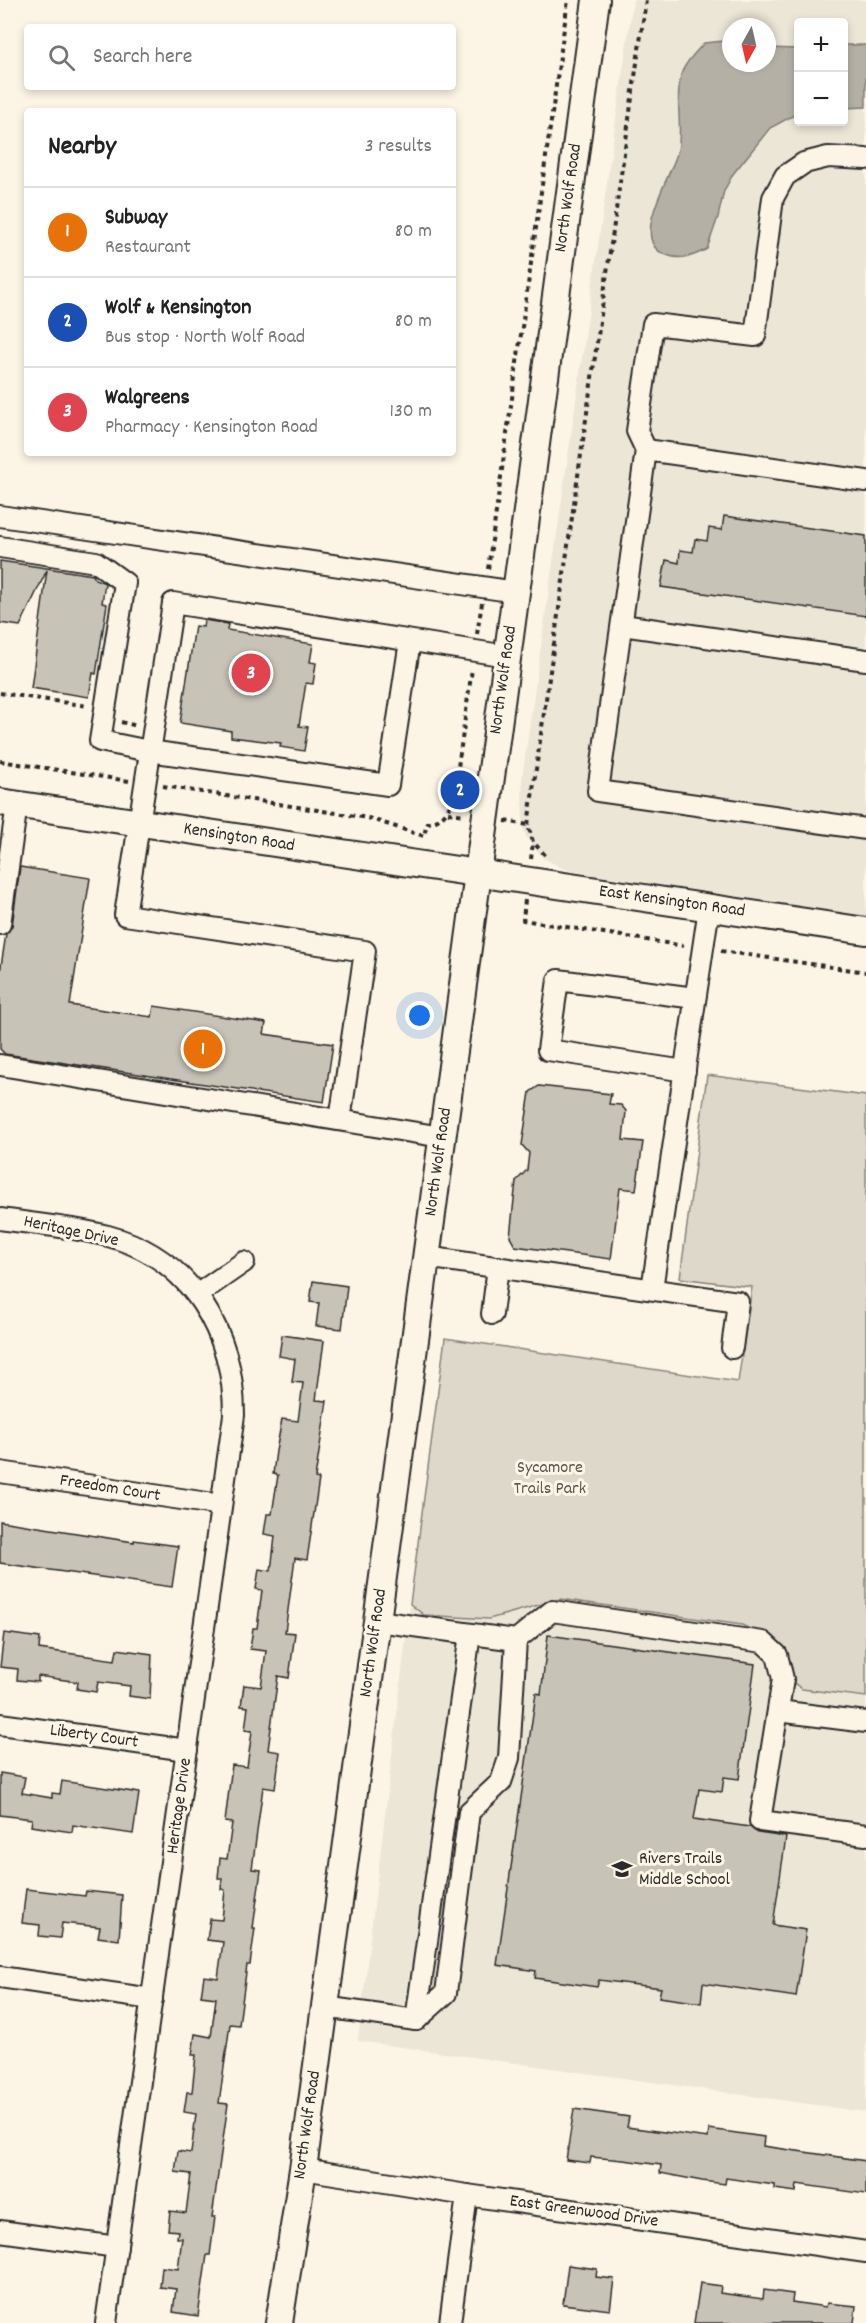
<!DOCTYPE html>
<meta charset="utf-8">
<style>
:root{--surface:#fff;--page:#f6f6f6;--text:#222;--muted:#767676;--line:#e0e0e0;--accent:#2b2b2b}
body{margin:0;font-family:Dekko,sans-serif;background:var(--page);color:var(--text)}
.controls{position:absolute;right:18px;top:18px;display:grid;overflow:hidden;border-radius:6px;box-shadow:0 3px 9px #0003}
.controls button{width:54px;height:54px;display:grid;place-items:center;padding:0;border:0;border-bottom:2px solid var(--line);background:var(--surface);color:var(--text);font:30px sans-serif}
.compass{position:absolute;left:722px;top:18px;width:54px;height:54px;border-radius:50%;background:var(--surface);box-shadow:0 3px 9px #0003;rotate:188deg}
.you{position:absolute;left:420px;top:1016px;width:21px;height:21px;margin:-15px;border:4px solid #fff;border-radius:50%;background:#1a73e8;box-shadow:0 0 0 9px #1a73e833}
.badge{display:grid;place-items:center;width:39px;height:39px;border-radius:50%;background:var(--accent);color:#fff;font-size:20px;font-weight:700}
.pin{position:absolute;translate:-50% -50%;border:3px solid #fff;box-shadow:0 2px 6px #0006}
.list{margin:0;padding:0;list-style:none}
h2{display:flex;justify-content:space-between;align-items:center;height:78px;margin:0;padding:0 24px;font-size:26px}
h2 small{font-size:20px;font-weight:400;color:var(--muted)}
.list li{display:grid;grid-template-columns:39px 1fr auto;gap:18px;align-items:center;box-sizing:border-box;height:90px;padding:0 24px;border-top:2px solid var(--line)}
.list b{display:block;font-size:22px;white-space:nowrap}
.list p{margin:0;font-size:20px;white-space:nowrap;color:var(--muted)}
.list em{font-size:20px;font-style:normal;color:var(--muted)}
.icon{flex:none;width:33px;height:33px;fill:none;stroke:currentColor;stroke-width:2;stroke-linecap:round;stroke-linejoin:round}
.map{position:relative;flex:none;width:866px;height:2323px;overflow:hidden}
.search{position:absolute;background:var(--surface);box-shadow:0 3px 9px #0003;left:24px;top:24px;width:432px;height:66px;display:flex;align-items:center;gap:15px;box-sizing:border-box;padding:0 21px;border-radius:6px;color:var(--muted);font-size:22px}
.panel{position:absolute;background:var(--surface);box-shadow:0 3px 9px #0003;left:24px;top:108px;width:432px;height:348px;border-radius:6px}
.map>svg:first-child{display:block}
</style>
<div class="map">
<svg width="866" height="2323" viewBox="0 0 866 2323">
<rect width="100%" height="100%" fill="#fcf5e5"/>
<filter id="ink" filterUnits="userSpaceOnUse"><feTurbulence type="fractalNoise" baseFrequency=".0167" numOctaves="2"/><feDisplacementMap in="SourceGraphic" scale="12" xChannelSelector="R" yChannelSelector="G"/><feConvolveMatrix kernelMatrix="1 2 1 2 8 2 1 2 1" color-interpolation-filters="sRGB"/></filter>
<g filter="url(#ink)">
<g fill="#ece6d7" fill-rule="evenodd">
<path d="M 633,0 L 866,0 L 866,916 L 581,873 L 562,868 L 543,858 L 526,837 L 523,827 L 522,778 L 527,744 ZM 798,22 L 844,22 L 844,122 L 798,122 ZM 731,27 L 767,27 L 767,63 L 731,63 Z"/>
<path d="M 560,1599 L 742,1625 L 775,1642 L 792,1664 L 794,1683 L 802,1689 L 866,1697 L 866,2112 L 358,2041 L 410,1604 L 424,1615 L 489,1619 Z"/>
</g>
<path fill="#ded8ca" stroke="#84827a" stroke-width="1.5" d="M 707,1075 L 866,1096 L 866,1697 L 802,1689 L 794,1683 L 791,1664 L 776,1642 L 742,1625 L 560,1599 L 489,1619 L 424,1615 L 410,1604 L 445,1338 L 738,1382 L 752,1287 L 680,1278 Z"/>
<g fill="#b4b0a5" stroke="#7d7b74" stroke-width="1.5">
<path d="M 724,41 L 731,42 L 731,63 L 767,63 L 767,48 L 798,49 L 798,113 L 770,128 L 733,174 L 724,191 L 718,217 L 707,249 C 692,257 680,261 664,254 C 628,239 674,172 678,150 C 683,125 674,97 682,72 C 686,61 696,52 704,43 Z"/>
<path d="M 844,45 L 866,45 L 866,107 L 844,108 Z"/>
</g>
<g fill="#c8c3b7" stroke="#2b2b2b" stroke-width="1.5">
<path d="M 724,516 L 866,536 L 866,616 L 661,587 L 666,560 L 679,563 L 680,550 L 693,552 L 695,539 L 707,541 L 709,528 L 722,530 Z"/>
<path d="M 0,561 L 93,575 L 95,579 L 105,583 L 102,603 L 107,604 L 96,674 L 93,673 L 89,697 L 31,688 L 47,570 L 20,626 L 0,623 Z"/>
<path d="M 204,620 L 228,624 L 227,630 L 313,644 L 310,662 L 316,663 L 313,684 L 306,683 L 299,726 L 308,727 L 304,751 L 280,747 L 281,743 L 231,737 L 231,731 L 180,723 L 195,626 L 203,627 Z"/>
<path d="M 20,867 L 90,878 L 70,1005 L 152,1017 L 154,1006 L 266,1023 L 264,1034 L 333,1044 L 324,1102 L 5,1054 L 0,1049 L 0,973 L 6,934 L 12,926 Z"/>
<path d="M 539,1086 L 611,1094 L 609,1104 L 621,1105 L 626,1111 L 623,1140 L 643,1142 L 636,1190 L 620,1188 L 611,1259 L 515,1246 L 510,1237 L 516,1181 L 527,1170 L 529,1153 L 522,1145 L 530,1092 Z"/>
<path d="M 313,1281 L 347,1286 L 342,1329 L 316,1326 L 319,1303 L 310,1302 Z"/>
<path d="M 282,1335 L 324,1341 L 316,1400 L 327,1401 L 315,1478 L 319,1479 L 307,1560 L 295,1558 L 285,1632 L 295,1633 L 289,1678 L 278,1676 L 268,1750 L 280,1752 L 275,1789 L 263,1787 L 252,1869 L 261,1870 L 253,1928 L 255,1928 L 250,1965 L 247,1965 L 239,2025 L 230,2024 L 219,2103 L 228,2104 L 212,2217 L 215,2217 L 210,2255 L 207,2255 L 198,2316 L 173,2312 L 176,2289 L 160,2287 L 162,2267 L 178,2269 L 182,2238 L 177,2238 L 178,2231 L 168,2230 L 170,2211 L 186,2213 L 191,2174 L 175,2172 L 178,2151 L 191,2153 L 196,2114 L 184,2112 L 187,2092 L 192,2092 L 196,2055 L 192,2055 L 195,2034 L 211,2037 L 216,1998 L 201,1996 L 204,1976 L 218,1978 L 223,1942 L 207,1940 L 210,1919 L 222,1920 L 225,1890 L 221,1889 L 222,1879 L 218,1878 L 220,1858 L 227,1859 L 232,1823 L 225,1822 L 232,1765 L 247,1767 L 252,1731 L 245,1730 L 248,1707 L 241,1706 L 244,1685 L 261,1687 L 266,1651 L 250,1649 L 253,1628 L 257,1628 L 262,1590 L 256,1589 L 259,1569 L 271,1571 L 275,1536 L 264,1534 L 267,1514 L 272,1514 L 278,1475 L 273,1474 L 276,1451 L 282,1419 L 298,1421 L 303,1383 L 292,1382 L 295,1359 L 279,1356 Z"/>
<path d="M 0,1521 L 134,1542 L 134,1540 L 178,1546 L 172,1587 L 0,1563 Z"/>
<path d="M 4,1633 L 40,1638 L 39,1649 L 115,1660 L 117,1649 L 152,1654 L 150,1699 L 129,1696 L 130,1686 L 98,1682 L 96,1692 L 77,1689 L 78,1682 L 38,1676 L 38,1682 L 17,1680 L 18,1669 L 0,1667 Z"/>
<path d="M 548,1635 L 755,1664 L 739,1779 L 724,1777 L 722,1792 L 699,1789 L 694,1819 L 750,1827 L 758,1833 L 786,1837 L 773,1925 L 806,1930 L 796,1997 L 703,1983 L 701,2003 L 659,1997 L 661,1988 L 599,1980 L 597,1987 L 535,1978 L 536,1971 L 497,1965 L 536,1693 L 541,1694 Z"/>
<path d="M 0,1773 L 25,1777 L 22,1793 L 52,1798 L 52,1793 L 60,1794 L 62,1781 L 139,1793 L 133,1834 L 73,1825 L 72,1832 L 31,1826 L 32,1819 L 0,1815 Z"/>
<path d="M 26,1889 L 85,1896 L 86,1891 L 122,1895 L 119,1940 L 98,1937 L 100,1927 L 62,1923 L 60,1938 L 39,1936 L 40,1925 L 22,1923 Z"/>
<path d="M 574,2109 L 629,2117 L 627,2127 L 708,2138 L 709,2129 L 764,2137 L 763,2146 L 866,2161 L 866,2194 L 797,2184 L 796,2192 L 775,2189 L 775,2185 L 726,2178 L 725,2184 L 702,2181 L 660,2173 L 661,2165 L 623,2160 L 591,2157 L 590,2163 L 566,2160 Z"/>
<path d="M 568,2265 L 597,2269 L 596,2277 L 614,2279 L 610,2310 L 563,2304 Z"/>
<path d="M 700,2283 L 721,2286 L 720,2293 L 763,2299 L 764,2290 L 793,2294 L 792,2302 L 826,2307 L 827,2303 L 856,2306 L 854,2323 L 694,2323 Z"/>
</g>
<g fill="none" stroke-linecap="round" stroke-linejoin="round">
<g stroke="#2b2b2b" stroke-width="24">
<g id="minor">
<path d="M 866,159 L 828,157 L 804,163 L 785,176 L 773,198 L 755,336 L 653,324 L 637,431 L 646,450 L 598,791 L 866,829"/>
<path d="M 646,450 L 866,481"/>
<path d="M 0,516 L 516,592"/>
<path d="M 0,547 L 96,562 L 125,583 L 100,741 L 149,751 L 388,785 L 410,641"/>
<path d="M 622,625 L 866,660"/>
<path d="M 0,924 L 17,804"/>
<path d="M 0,1065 L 442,1137"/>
<path d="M 685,1071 L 548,1050 L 558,980 L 695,998"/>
<path d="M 340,1120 L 365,951 L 125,915 L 173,603 L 507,656"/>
<path d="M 0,1219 C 36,1224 73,1227 108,1236 C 191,1258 234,1333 234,1415 L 106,2323"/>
<path d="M 426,1257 L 738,1302 L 732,1348"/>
<path d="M 652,1289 L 709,908"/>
<path d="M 198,1294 L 244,1262"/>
<path d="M 492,1314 L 498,1267"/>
<path d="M 0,1472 L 221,1505"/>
<path d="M 377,1621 L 516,1640 L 552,1611 L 763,1642 L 777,1655 L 783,1679 L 760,1821 L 866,1835"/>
<path d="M 778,1711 L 866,1722"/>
<path d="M 0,1724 L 187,1750"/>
<path d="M 0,1977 L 152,1999"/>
<path d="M 324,2007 L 416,2020"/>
<path d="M 416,2020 L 446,1993 L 469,1812 L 501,1782 L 509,1758 L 516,1640"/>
<path d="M 416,2020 L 470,1634"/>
<path d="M 303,2169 L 467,2195 L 866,2252"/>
<path d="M 0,2231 L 117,2247"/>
<path d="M 450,2323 L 467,2195"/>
</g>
</g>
<g stroke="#2b2b2b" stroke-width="30">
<g id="major">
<path d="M 0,802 L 866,931"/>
<path d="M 279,2323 L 303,2169 L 596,0"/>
</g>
</g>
<g stroke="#2b2b2b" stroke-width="4" stroke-dasharray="4.5 4.5" stroke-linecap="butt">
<path d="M 488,569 L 568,0"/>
<path d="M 477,634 L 482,603"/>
<path d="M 0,693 L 88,706"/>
<path d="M 121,722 L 137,726"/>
<path d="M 0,761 L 129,781"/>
<path d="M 163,786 L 368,818 L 424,836 L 427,823 C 442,823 451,807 454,795 L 472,669"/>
<path d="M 448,813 L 465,815"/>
<path d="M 505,821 L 528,825"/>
<path d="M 545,855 L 533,842 L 528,825 L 646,0"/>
<path d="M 531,859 L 533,842"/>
<path d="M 525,900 L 523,920 L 684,946"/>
<path d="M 721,951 L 866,972"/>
</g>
<use href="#minor" stroke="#fcf5e5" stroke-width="20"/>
<use href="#major" stroke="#fcf5e5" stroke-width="26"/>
</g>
</g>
<defs>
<g id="school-bare" transform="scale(1.62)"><path d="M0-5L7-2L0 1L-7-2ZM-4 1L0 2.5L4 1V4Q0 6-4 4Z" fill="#2b2b2b" stroke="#fcf5e5" stroke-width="2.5" paint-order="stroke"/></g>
</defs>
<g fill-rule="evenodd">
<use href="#school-bare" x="622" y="1869"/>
</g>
<g text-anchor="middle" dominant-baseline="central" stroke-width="6" stroke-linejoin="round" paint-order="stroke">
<g font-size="18" fill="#2b2b2b" stroke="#fcf5e5">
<text transform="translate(569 198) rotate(-82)">North Wolf Road</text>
<text transform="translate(504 680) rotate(-82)">North Wolf Road</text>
<text transform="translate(239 838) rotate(9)">Kensington Road</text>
<text transform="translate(672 902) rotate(8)">East Kensington Road</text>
<text transform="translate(439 1162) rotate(-82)">North Wolf Road</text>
<text transform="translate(71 1232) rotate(12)">Heritage Drive</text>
<text transform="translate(110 1489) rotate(9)">Freedom Court</text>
<text transform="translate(374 1643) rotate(-82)">North Wolf Road</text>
<text transform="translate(94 1737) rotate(8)">Liberty Court</text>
<text transform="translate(180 1806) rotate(-82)">Heritage Drive</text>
<text transform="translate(308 2125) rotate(-82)">North Wolf Road</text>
<text transform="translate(584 2212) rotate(8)">East Greenwood Drive</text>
</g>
<g font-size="18" fill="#585653" stroke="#fcf5e5">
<text x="550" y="1468">Sycamore<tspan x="550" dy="21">Trails Park</tspan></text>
</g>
<g font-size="18" fill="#2b2b2b" stroke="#fcf5e5" text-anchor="start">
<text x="639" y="1859">Rivers Trails<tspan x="639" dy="21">Middle School</tspan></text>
</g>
</g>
</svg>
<div class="controls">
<button>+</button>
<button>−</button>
</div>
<svg class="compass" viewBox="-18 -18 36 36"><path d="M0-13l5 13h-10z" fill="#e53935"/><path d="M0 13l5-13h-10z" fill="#767676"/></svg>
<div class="you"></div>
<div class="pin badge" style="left:203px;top:1049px;background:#e8710a">1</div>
<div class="pin badge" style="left:460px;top:790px;background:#1a4fb4">2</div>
<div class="pin badge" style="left:251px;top:673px;background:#e0444e">3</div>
<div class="search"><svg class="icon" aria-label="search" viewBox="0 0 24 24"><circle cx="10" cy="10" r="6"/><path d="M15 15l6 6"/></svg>Search here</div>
<section class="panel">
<h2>Nearby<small>3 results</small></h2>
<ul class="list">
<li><span class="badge" style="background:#e8710a">1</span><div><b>Subway</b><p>Restaurant</p></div><em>80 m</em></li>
<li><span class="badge" style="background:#1a4fb4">2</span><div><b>Wolf &amp; Kensington</b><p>Bus stop · North Wolf Road</p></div><em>80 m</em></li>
<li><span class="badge" style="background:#e0444e">3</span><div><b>Walgreens</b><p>Pharmacy · Kensington Road</p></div><em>130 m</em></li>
</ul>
</section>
</div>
